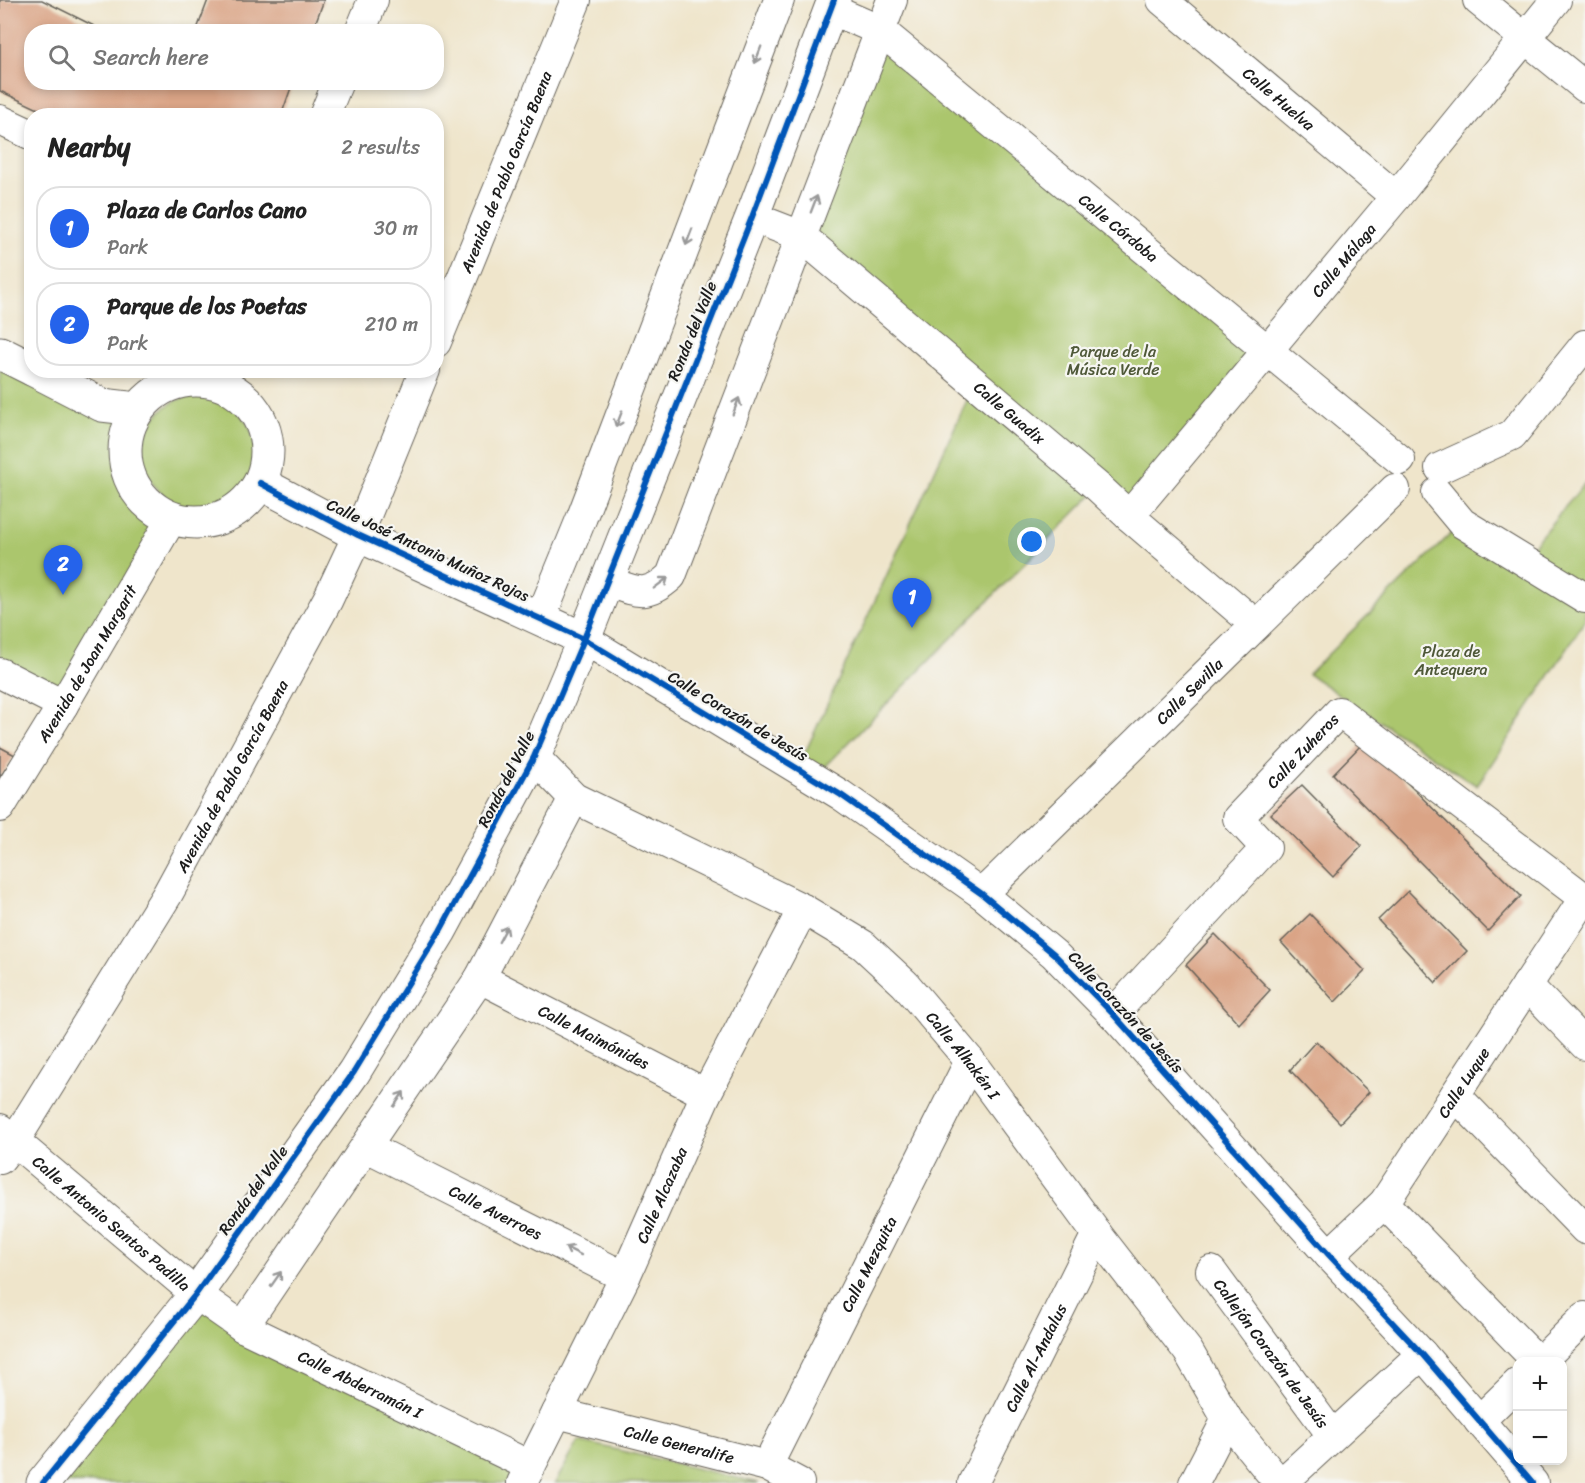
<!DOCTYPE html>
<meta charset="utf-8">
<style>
:root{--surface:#fff;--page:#f2f2f2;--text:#222;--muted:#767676;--line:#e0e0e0;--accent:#2563eb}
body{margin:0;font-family:Sriracha,sans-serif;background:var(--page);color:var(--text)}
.controls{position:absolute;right:18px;bottom:18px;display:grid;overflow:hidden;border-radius:12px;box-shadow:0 3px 9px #0003}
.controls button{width:54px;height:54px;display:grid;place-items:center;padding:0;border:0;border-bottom:2px solid var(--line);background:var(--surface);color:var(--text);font:30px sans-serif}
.you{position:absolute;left:1032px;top:542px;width:21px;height:21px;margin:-15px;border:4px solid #fff;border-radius:50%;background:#1a73e8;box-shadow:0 0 0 9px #1a73e833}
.badge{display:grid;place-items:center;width:39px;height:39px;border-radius:50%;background:var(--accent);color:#fff;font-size:20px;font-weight:700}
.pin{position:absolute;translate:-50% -50px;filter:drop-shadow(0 2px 3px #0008)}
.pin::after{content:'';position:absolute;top:32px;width:21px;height:18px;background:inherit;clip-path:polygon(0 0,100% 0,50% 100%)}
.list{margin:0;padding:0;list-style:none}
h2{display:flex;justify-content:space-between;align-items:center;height:78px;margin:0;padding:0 24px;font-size:26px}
h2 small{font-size:20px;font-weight:400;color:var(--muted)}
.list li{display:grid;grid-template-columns:39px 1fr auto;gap:18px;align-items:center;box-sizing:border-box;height:84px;margin:0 12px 12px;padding:0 12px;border:2px solid var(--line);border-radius:24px}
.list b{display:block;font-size:22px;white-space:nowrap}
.list p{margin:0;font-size:20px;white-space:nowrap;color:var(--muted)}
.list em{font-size:20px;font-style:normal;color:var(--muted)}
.icon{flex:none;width:33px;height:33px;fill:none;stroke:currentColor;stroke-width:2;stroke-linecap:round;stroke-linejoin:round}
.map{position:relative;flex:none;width:1585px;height:1483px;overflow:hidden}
.search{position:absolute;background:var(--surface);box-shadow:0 3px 9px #0003;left:24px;top:24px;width:420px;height:66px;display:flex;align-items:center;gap:15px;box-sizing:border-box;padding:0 21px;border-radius:24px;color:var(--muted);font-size:22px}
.panel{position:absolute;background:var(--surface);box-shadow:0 3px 9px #0003;left:24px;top:108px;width:420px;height:270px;border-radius:24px}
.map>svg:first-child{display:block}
</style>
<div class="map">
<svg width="1585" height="1483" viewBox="0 0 1585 1483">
<rect width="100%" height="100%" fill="#f6f6f2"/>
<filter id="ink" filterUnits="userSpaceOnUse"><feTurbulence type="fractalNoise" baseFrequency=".0167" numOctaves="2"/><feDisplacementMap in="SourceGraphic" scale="12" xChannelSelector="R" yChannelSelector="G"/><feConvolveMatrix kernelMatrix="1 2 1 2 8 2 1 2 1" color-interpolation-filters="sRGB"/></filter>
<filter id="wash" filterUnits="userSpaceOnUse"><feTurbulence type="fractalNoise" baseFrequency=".008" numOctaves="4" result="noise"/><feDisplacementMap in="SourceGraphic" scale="24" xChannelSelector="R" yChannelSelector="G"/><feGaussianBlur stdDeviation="1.35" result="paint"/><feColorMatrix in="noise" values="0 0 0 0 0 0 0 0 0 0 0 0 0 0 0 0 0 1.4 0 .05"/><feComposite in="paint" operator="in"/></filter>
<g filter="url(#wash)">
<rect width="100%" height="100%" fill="#efe5cb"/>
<g fill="#abc66d" stroke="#647144" stroke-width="1.5">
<path d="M 881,31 L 1268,349 L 1129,516 L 1099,488 L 814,778 L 798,768 L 975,383 L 801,236 Z"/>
<path d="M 0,353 L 137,409 C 115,457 125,493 172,518 L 63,705 L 0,673 Z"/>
<circle cx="199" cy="452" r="56"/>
<path d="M 1585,483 L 1585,621 L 1477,786 L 1308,674 L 1462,523 L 1521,560 Z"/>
<path d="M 196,1294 L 530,1466 L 522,1483 L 43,1483 Z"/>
<path d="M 579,1441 L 759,1483 L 555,1483 Z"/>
</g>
<g id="blocks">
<g fill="#daa486">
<path d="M 0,0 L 42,0 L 106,32 L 32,32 L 32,82 L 293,82 L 281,116 L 53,116 L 0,91 Z"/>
<path d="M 208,0 L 324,0 L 312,32 L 196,32 Z"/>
<path d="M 1365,741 L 1521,896 L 1488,931 L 1333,774 Z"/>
<path d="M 0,747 L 15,755 L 0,777 Z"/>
<path d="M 1302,785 L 1362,846 L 1333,877 L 1271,814 Z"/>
<path d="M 1408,891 L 1467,951 L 1436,983 L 1378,920 Z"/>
<path d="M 1310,914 L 1365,971 L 1335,1002 L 1281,942 Z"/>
<path d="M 1215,934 L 1270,990 L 1239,1024 L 1186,965 Z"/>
<path d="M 1316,1041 L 1369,1092 L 1340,1123 L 1290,1070 Z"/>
</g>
</g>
</g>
<g filter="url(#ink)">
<use href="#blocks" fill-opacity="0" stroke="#666259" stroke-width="1.5"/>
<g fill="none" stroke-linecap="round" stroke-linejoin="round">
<g stroke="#666259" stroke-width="32">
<g id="minor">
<path id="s1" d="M 1162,0 L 1396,197"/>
<path d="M 1478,0 L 1585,87"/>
<path id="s2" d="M 830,9 L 881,31 L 1400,460"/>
<path d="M 360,32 L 373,0"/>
<path d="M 324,116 L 338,82"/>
<path d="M 0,120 L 32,135"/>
<path id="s3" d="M 752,217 L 801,236 L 1099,488 L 1129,516 L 1256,625"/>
<path id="s4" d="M 436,342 L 576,0"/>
<path d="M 211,381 L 215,370"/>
<path d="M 1440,468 L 1512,435 L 1585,345"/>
<path d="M 1437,493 L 1462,523 L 1585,598"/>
<path id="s5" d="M 1129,516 L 1396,197 L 1556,0"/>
<path d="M 607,581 C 636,592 646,599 671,576 L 892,0"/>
<path d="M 541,617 L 582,517 L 779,0"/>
<path d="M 584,639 L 841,795 L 982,894 L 1054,954 L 1113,1014 L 1329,1255 L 1422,1354 L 1533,1483"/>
<path d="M 0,673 L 63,705"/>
<path id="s6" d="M 534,757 L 574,798 L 803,909 L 863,945 L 905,984 L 970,1061 L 1097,1234 L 1188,1351 L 1227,1419 L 1279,1483"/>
<path id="s7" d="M 0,807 L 63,705 L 172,518"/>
<path id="s8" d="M 982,894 L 1395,489"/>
<path id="s9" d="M 480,978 L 706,1094"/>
<path d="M 1527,985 L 1585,1045"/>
<path id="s10" d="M 1113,1014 L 1266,848 L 1238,818 L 1339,712 L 1584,898"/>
<path d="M 1455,1095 L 1585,1229"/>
<path id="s11" d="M 0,1129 L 196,1294 L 243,1327 L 530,1466"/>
<path id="s12" d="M 367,1147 L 625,1277"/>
<path id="s13" d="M 0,1159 L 15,1140 L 167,895 L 328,599 L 358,535 L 425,370"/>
<path d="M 1384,1203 L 1538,1362"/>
<path id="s14" d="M 1329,1255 L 1384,1203 L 1585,897"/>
<path id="s15" d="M 1211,1271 L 1332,1435"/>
<path d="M 243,1327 L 480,978 L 574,798"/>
<path d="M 1540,1362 L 1585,1317"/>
<path id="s16" d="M 557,1413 L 767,1466 L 799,1483"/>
<path d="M 1479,1421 L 1518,1383"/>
<path id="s17" d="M 767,1466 L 970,1061"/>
<path id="s18" d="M 522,1483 L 625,1277 L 706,1094 L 803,909"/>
<path id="s19" d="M 973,1483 L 1097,1234"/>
<path d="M 1194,1483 L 1227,1419"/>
<path d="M 1282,1483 L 1422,1354"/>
</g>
</g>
<g stroke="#666259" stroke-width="35">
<g id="tertiary">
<path d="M 0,353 L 32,369"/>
<path d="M 34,370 L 102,405 L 137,409"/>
<circle cx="196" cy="451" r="71"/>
<path d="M 260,483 L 358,535 L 584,639"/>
<path d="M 43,1483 L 196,1294 L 354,1072 L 440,931 L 534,757 L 584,639 L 752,217 L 834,0"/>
</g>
</g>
<use href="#minor" stroke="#fff" stroke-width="30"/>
<use href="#tertiary" stroke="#fff" stroke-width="33"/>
<g stroke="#f6f6f2" stroke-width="10">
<g id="cycleway">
<path d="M 260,483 L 358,535 L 584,639 L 841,795 L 982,894 L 1054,954 L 1113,1014 L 1329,1255 L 1422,1354 L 1533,1483"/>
<path d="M 43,1483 L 196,1294 L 354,1072 L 440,931 L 534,757 L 584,639 L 752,217 L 834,0"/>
</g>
</g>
<use href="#cycleway" stroke="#0057b8" stroke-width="6"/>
</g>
<defs><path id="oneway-shaft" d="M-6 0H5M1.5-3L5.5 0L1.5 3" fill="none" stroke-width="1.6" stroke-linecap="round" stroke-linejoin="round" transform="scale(1.5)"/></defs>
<g stroke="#999">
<use href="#oneway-shaft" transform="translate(758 55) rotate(111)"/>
<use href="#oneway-shaft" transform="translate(814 204) rotate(-69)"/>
<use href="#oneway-shaft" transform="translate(689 237) rotate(111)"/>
<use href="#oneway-shaft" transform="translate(736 406) rotate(-69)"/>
<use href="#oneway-shaft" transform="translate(619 419) rotate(111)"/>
<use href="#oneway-shaft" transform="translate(661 583) rotate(-37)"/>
<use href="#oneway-shaft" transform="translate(503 934) rotate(-62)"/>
<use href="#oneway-shaft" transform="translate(399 1099) rotate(-56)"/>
<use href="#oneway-shaft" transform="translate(573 1251) rotate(-153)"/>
<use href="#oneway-shaft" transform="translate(276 1279) rotate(-55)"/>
</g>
</g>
<g text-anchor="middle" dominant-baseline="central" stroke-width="4.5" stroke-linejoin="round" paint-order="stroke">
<g font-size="16" fill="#1c1c1c" stroke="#f6f6f2">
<text stroke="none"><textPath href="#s1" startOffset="153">Calle Huelva</textPath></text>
<text stroke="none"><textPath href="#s4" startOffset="184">Avenida de Pablo García Baena</textPath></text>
<text stroke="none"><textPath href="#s2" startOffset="364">Calle Córdoba</textPath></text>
<text stroke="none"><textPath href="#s5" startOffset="334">Calle Málaga</textPath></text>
<text transform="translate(692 331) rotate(-68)">Ronda del Valle</text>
<text stroke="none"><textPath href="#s3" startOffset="326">Calle Guadix</textPath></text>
<text transform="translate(428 550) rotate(25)">Calle José Antonio Muñoz Rojas</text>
<text stroke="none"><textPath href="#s7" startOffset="168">Avenida de Joan Margarit</textPath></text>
<text stroke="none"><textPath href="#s8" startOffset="290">Calle Sevilla</textPath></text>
<text transform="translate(738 716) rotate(31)">Calle Corazón de Jesús</text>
<text stroke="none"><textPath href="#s10" startOffset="360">Calle Zuheros</textPath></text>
<text stroke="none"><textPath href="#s13" startOffset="448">Avenida de Pablo García Baena</textPath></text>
<text transform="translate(506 779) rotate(-63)">Ronda del Valle</text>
<text transform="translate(1126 1012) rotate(47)">Calle Corazón de Jesús</text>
<text stroke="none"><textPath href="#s9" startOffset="128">Calle Maimónides</textPath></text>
<text stroke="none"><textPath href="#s6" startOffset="531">Calle Alhakén I</textPath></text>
<text stroke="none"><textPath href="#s14" startOffset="220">Calle Luque</textPath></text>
<text transform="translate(253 1190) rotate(-54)">Ronda del Valle</text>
<text stroke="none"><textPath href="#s18" startOffset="320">Calle Alcazaba</textPath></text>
<text stroke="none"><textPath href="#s12" startOffset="144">Calle Averroes</textPath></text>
<text stroke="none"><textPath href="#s11" startOffset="146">Calle Antonio Santos Padilla</textPath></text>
<text stroke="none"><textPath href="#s17" startOffset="226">Calle Mezquita</textPath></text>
<text stroke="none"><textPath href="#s15" startOffset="102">Callejón Corazón de Jesús</textPath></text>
<text stroke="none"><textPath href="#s19" startOffset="140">Calle Al-Andalus</textPath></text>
<text stroke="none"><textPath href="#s11" startOffset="444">Calle Abderramán I</textPath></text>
<text stroke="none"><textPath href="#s16" startOffset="126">Calle Generalife</textPath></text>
</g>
<g font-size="16" fill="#4e5838" stroke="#f6f6f2">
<text x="1113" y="351">Parque de la<tspan x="1113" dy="18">Música Verde</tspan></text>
<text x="1451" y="651">Plaza de<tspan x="1451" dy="18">Antequera</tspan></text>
</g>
</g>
</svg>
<div class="controls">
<button>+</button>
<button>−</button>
</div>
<div class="you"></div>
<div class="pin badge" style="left:912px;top:628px">1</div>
<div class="pin badge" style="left:63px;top:595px">2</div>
<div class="search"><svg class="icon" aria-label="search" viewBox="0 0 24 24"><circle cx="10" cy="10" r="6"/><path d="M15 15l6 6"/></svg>Search here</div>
<section class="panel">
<h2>Nearby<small>2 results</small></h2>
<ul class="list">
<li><span class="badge">1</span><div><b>Plaza de Carlos Cano</b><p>Park</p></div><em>30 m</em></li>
<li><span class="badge">2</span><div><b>Parque de los Poetas</b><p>Park</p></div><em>210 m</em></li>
</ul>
</section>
</div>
